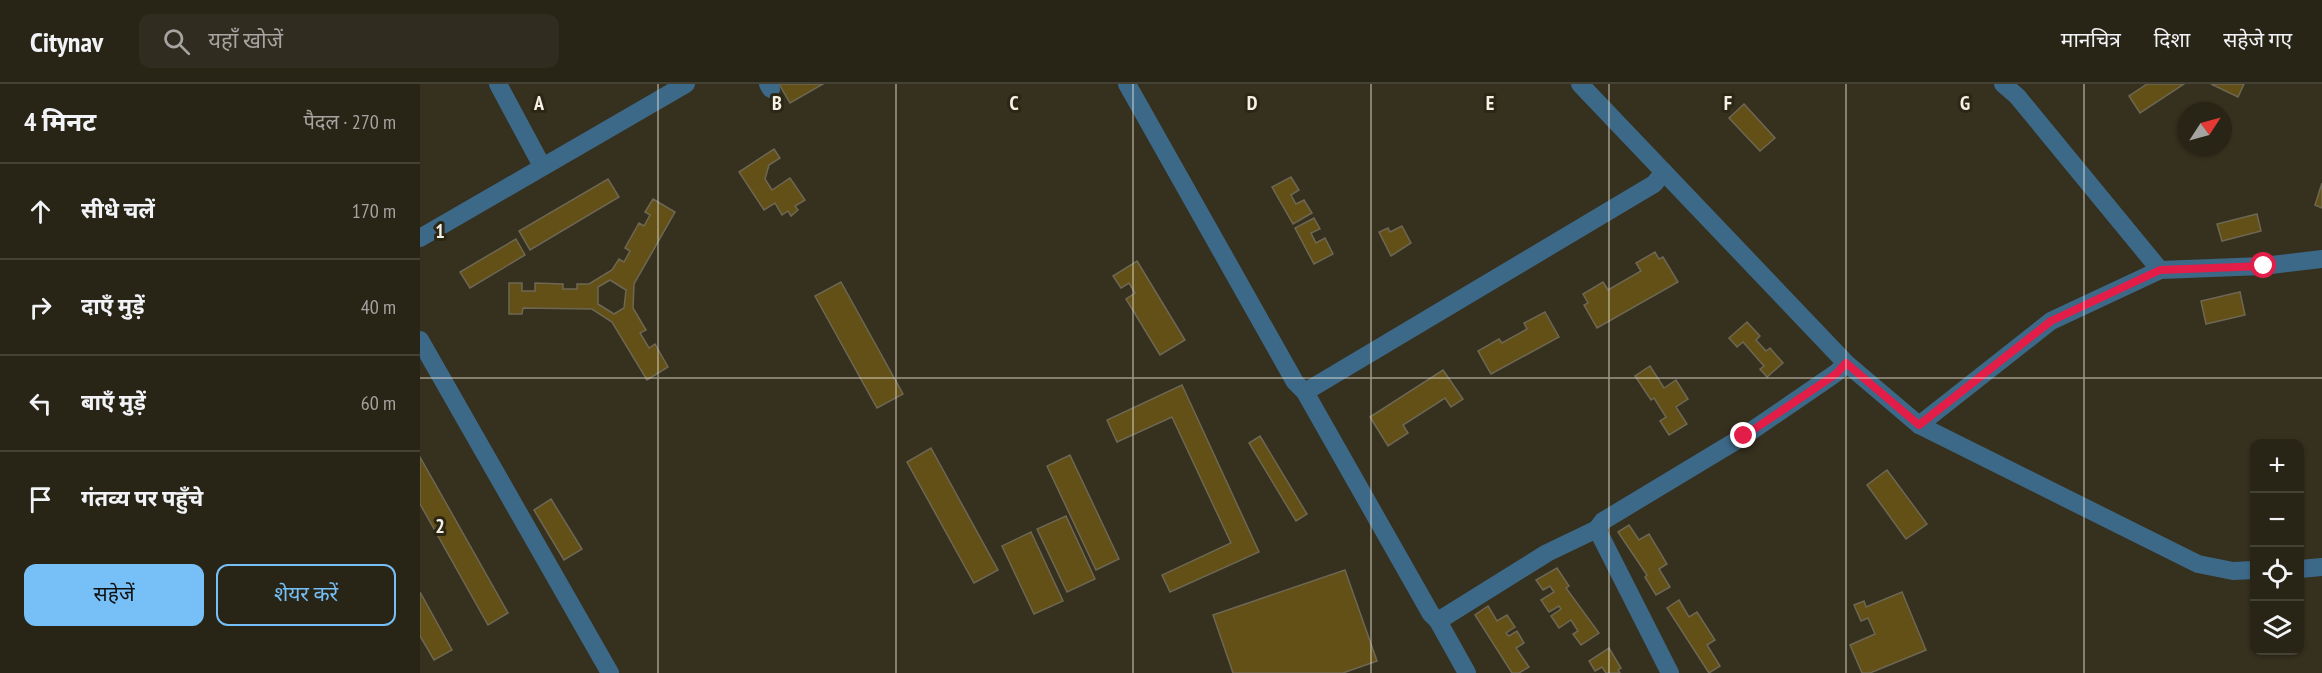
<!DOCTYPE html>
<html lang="hi">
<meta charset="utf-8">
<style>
:root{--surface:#282416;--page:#302c1f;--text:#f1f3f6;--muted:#a5a4a1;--line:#444135;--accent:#76c0f7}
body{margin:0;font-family:"PT Sans Narrow","Noto Sans Devanagari",sans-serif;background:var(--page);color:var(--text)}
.controls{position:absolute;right:18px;bottom:18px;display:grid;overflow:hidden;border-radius:12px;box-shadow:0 2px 4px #0004}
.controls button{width:54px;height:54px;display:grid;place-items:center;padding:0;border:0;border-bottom:2px solid var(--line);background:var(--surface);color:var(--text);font:30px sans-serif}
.compass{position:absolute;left:1758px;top:18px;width:54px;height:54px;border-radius:50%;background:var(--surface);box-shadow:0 2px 4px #0004;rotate:54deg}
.stop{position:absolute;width:18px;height:18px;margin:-14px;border:4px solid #e11d48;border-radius:50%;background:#fff}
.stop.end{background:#e11d48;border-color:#fff;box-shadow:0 2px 6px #0008}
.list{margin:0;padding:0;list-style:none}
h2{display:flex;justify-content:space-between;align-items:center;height:78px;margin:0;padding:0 24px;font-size:26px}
h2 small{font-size:20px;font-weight:400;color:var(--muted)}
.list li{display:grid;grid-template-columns:39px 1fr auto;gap:18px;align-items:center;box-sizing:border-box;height:96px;padding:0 24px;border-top:2px solid var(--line)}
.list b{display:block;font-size:22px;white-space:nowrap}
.list em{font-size:20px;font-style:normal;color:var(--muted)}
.actions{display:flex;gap:12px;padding:18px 24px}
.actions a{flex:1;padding:14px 0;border:2px solid var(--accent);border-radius:12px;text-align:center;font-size:21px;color:var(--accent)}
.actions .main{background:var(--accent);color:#111}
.icon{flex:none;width:33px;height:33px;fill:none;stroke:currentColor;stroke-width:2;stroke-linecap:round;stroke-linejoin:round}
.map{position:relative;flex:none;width:1902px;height:589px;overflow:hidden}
header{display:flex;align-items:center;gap:36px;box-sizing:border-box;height:84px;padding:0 30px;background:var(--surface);border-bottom:2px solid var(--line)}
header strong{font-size:28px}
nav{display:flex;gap:33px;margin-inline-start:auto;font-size:21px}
.search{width:420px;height:54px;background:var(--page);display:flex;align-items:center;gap:15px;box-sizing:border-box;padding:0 21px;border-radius:12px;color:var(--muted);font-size:22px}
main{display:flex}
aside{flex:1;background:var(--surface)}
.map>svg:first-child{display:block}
</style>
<header>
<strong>Citynav</strong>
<div class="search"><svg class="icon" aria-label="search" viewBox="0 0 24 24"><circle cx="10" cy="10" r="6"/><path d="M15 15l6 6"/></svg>यहाँ खोजें</div>
<nav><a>मानचित्र</a><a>दिशा</a><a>सहेजे गए</a></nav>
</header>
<main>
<aside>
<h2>4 मिनट<small>पैदल · 270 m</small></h2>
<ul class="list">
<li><svg class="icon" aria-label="ahead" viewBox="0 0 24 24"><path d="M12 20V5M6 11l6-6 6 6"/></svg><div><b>सीधे चलें</b></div><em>170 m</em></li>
<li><svg class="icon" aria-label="right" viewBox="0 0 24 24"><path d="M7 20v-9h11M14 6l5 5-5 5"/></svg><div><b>दाएँ मुड़ें</b></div><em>40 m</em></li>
<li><svg class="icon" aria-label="left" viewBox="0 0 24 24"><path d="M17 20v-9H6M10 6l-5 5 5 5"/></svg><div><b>बाएँ मुड़ें</b></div><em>60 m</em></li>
<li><svg class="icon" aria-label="arrive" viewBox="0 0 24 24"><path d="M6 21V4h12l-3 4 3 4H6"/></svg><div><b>गंतव्य पर पहुँचे</b></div></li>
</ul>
<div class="actions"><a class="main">सहेजें</a><a>शेयर करें</a></div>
</aside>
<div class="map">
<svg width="1902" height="589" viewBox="0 0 1902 589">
<rect width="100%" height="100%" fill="#36301e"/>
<g fill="#625016" stroke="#6d6754" stroke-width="1.5" fill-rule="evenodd">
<path d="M 359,0 L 403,0 L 370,19 Z"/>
<path d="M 1727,0 L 1764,0 L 1720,29 L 1709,12 Z"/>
<path d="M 1791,0 L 1824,0 L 1818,13 Z"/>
<path d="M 1324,20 L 1355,54 L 1340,67 L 1309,34 Z"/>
<path d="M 354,65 L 360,74 L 349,81 L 345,95 L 352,106 L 370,94 L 385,116 L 375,122 L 378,126 L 371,132 L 368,127 L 362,131 L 355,119 L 344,126 L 319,88 Z"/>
<path d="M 871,93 L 879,106 L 871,111 L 876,120 L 884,116 L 892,129 L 873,140 L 852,103 Z"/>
<path d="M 188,95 L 199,113 L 110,166 L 99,147 Z"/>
<path d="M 1902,99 L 1902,124 L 1895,121 Z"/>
<path d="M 233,115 L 255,128 L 214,200 L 213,224 L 226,246 L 220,249 L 229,264 L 235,260 L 248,283 L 227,296 L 192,238 L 172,225 L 103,224 L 102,230 L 89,230 L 89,199 L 102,199 L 102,207 L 115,207 L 115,199 L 143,200 L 143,205 L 157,205 L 157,200 L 169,200 L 192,186 L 199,175 L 204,178 L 210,167 L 205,164 L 219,139 L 224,142 L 230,131 L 225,128 ZM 190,196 L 206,206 L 204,224 L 194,230 L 178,220 L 178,203 Z"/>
<path d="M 1837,130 L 1841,147 L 1802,157 L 1797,140 Z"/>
<path d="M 894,134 L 900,145 L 891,149 L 896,159 L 905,154 L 913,170 L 894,180 L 875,144 Z"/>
<path d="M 982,142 L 991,159 L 971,172 L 959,148 L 968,144 L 970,148 Z"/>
<path d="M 96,155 L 105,171 L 50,204 L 40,188 Z"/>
<path d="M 1235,168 L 1239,175 L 1243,173 L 1258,198 L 1177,244 L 1164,221 L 1168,219 L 1163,210 L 1183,198 L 1188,206 L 1221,187 L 1216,179 Z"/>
<path d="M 717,177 L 765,256 L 740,271 L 706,215 L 715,209 L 709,199 L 701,204 L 693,192 Z"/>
<path d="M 421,198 L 483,310 L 457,324 L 395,212 Z"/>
<path d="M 1820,208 L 1825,231 L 1786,240 L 1781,217 Z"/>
<path d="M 1125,228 L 1139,253 L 1071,290 L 1058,267 L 1079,255 L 1082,259 L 1107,245 L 1104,239 Z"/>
<path d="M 1327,238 L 1340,252 L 1336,256 L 1346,267 L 1350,264 L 1363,279 L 1347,293 L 1340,285 L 1344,282 L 1323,258 L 1317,263 L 1309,254 Z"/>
<path d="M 1230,282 L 1244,304 L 1256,296 L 1268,315 L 1256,323 L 1267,340 L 1249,351 L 1240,337 L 1246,333 L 1234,314 L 1231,316 L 1215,292 Z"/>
<path d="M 1023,286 L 1043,315 L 1031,323 L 1025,314 L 983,341 L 988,349 L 968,362 L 950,333 Z"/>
<path d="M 762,301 L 839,468 L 750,508 L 742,491 L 811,459 L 752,333 L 697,358 L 687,336 Z"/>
<path d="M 840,352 L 887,430 L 876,437 L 829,359 Z"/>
<path d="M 511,364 L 578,486 L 554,499 L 487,378 Z"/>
<path d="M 650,371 L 699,475 L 676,486 L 627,382 Z"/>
<path d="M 0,373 L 88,529 L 68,541 L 0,420 Z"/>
<path d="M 1467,386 L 1507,440 L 1486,455 L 1447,401 Z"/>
<path d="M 131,415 L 162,465 L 144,476 L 114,426 Z"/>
<path d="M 646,432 L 675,495 L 647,508 L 617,445 Z"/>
<path d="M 1209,441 L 1219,456 L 1229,450 L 1247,480 L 1239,485 L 1250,503 L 1236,511 L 1225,493 L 1227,491 L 1198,448 Z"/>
<path d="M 611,448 L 643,517 L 614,530 L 582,462 Z"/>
<path d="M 1137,484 L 1149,502 L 1146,504 L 1179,549 L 1161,561 L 1153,550 L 1158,547 L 1151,536 L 1139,544 L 1131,532 L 1141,525 L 1139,522 L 1129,528 L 1121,516 L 1134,508 L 1130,502 L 1123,506 L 1116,496 Z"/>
<path d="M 925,486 L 957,577 L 923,589 L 813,589 L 793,531 Z"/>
<path d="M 0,508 L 32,566 L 14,576 L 0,552 Z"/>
<path d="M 1482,508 L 1506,566 L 1450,589 L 1442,589 L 1430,561 L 1455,550 L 1448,534 L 1441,537 L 1434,521 L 1444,517 L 1446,523 Z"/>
<path d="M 1259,516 L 1269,533 L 1277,528 L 1295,556 L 1287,561 L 1300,582 L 1289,589 L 1247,524 Z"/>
<path d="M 1068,522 L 1077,537 L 1087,531 L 1095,543 L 1086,549 L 1089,552 L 1097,547 L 1104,559 L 1096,564 L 1109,583 L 1099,589 L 1092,589 L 1055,531 Z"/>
<path d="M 1189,564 L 1201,584 L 1198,586 L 1200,589 L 1186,589 L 1182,583 L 1175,587 L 1169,577 Z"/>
</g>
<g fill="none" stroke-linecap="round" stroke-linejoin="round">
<g stroke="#3d6989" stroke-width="18">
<path d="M 78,0 L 122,82"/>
<path d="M 348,0 L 351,5"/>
<path d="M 707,0 L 875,298 L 885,308 L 1011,530 L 1018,537"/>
<path d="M 1160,0 L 1426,279 L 1499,341 L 1778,480 L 1813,487 L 1834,486"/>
<path d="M 1583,0 L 1597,12 L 1740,186"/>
<path d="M 0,154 L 266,0"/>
<path d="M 0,256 L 190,589"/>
<path d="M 885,308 L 1234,100 L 1244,88"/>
<path d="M 1499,341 L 1631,237 L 1740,186 L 1843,182 L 1902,175"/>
<path d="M 1177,445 L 1250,589"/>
<path d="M 1880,485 L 1902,483"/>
<path d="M 1047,589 L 1018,537 L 1127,469 L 1177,445 L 1183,437 L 1324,352 L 1416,289 L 1426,279"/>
</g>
</g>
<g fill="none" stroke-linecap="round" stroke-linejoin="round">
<path stroke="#e11d48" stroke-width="8" d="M 1324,352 L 1416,290 L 1426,279 L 1499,341 L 1631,237 L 1740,186 L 1844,182"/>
</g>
<path fill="none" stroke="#f5f1e6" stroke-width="1.5" stroke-opacity="0.55" d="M 238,0 L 238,589M 476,0 L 476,589M 713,0 L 713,589M 951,0 L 951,589M 1189,0 L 1189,589M 1426,0 L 1426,589M 1664,0 L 1664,589M 0,294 L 1902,294"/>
<g font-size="20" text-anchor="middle" font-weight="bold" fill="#f5f1e6" stroke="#2c2615" stroke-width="6" stroke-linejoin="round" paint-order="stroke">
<text x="119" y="26">A</text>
<text x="357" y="26">B</text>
<text x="594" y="26">C</text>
<text x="832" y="26">D</text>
<text x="1070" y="26">E</text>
<text x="1308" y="26">F</text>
<text x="1545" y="26">G</text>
<text x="20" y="154">1</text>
<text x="20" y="449">2</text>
</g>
</svg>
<div class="controls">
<button>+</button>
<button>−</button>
<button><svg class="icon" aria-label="locate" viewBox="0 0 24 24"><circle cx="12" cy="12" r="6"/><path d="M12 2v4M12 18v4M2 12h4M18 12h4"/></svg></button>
<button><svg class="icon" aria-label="layers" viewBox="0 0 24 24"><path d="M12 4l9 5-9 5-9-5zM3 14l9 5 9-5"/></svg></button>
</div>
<svg class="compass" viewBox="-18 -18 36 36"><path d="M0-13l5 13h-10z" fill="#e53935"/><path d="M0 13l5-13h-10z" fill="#a5a4a1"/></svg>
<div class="stop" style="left:1844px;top:182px"></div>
<div class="stop end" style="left:1324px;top:352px"></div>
</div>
</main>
